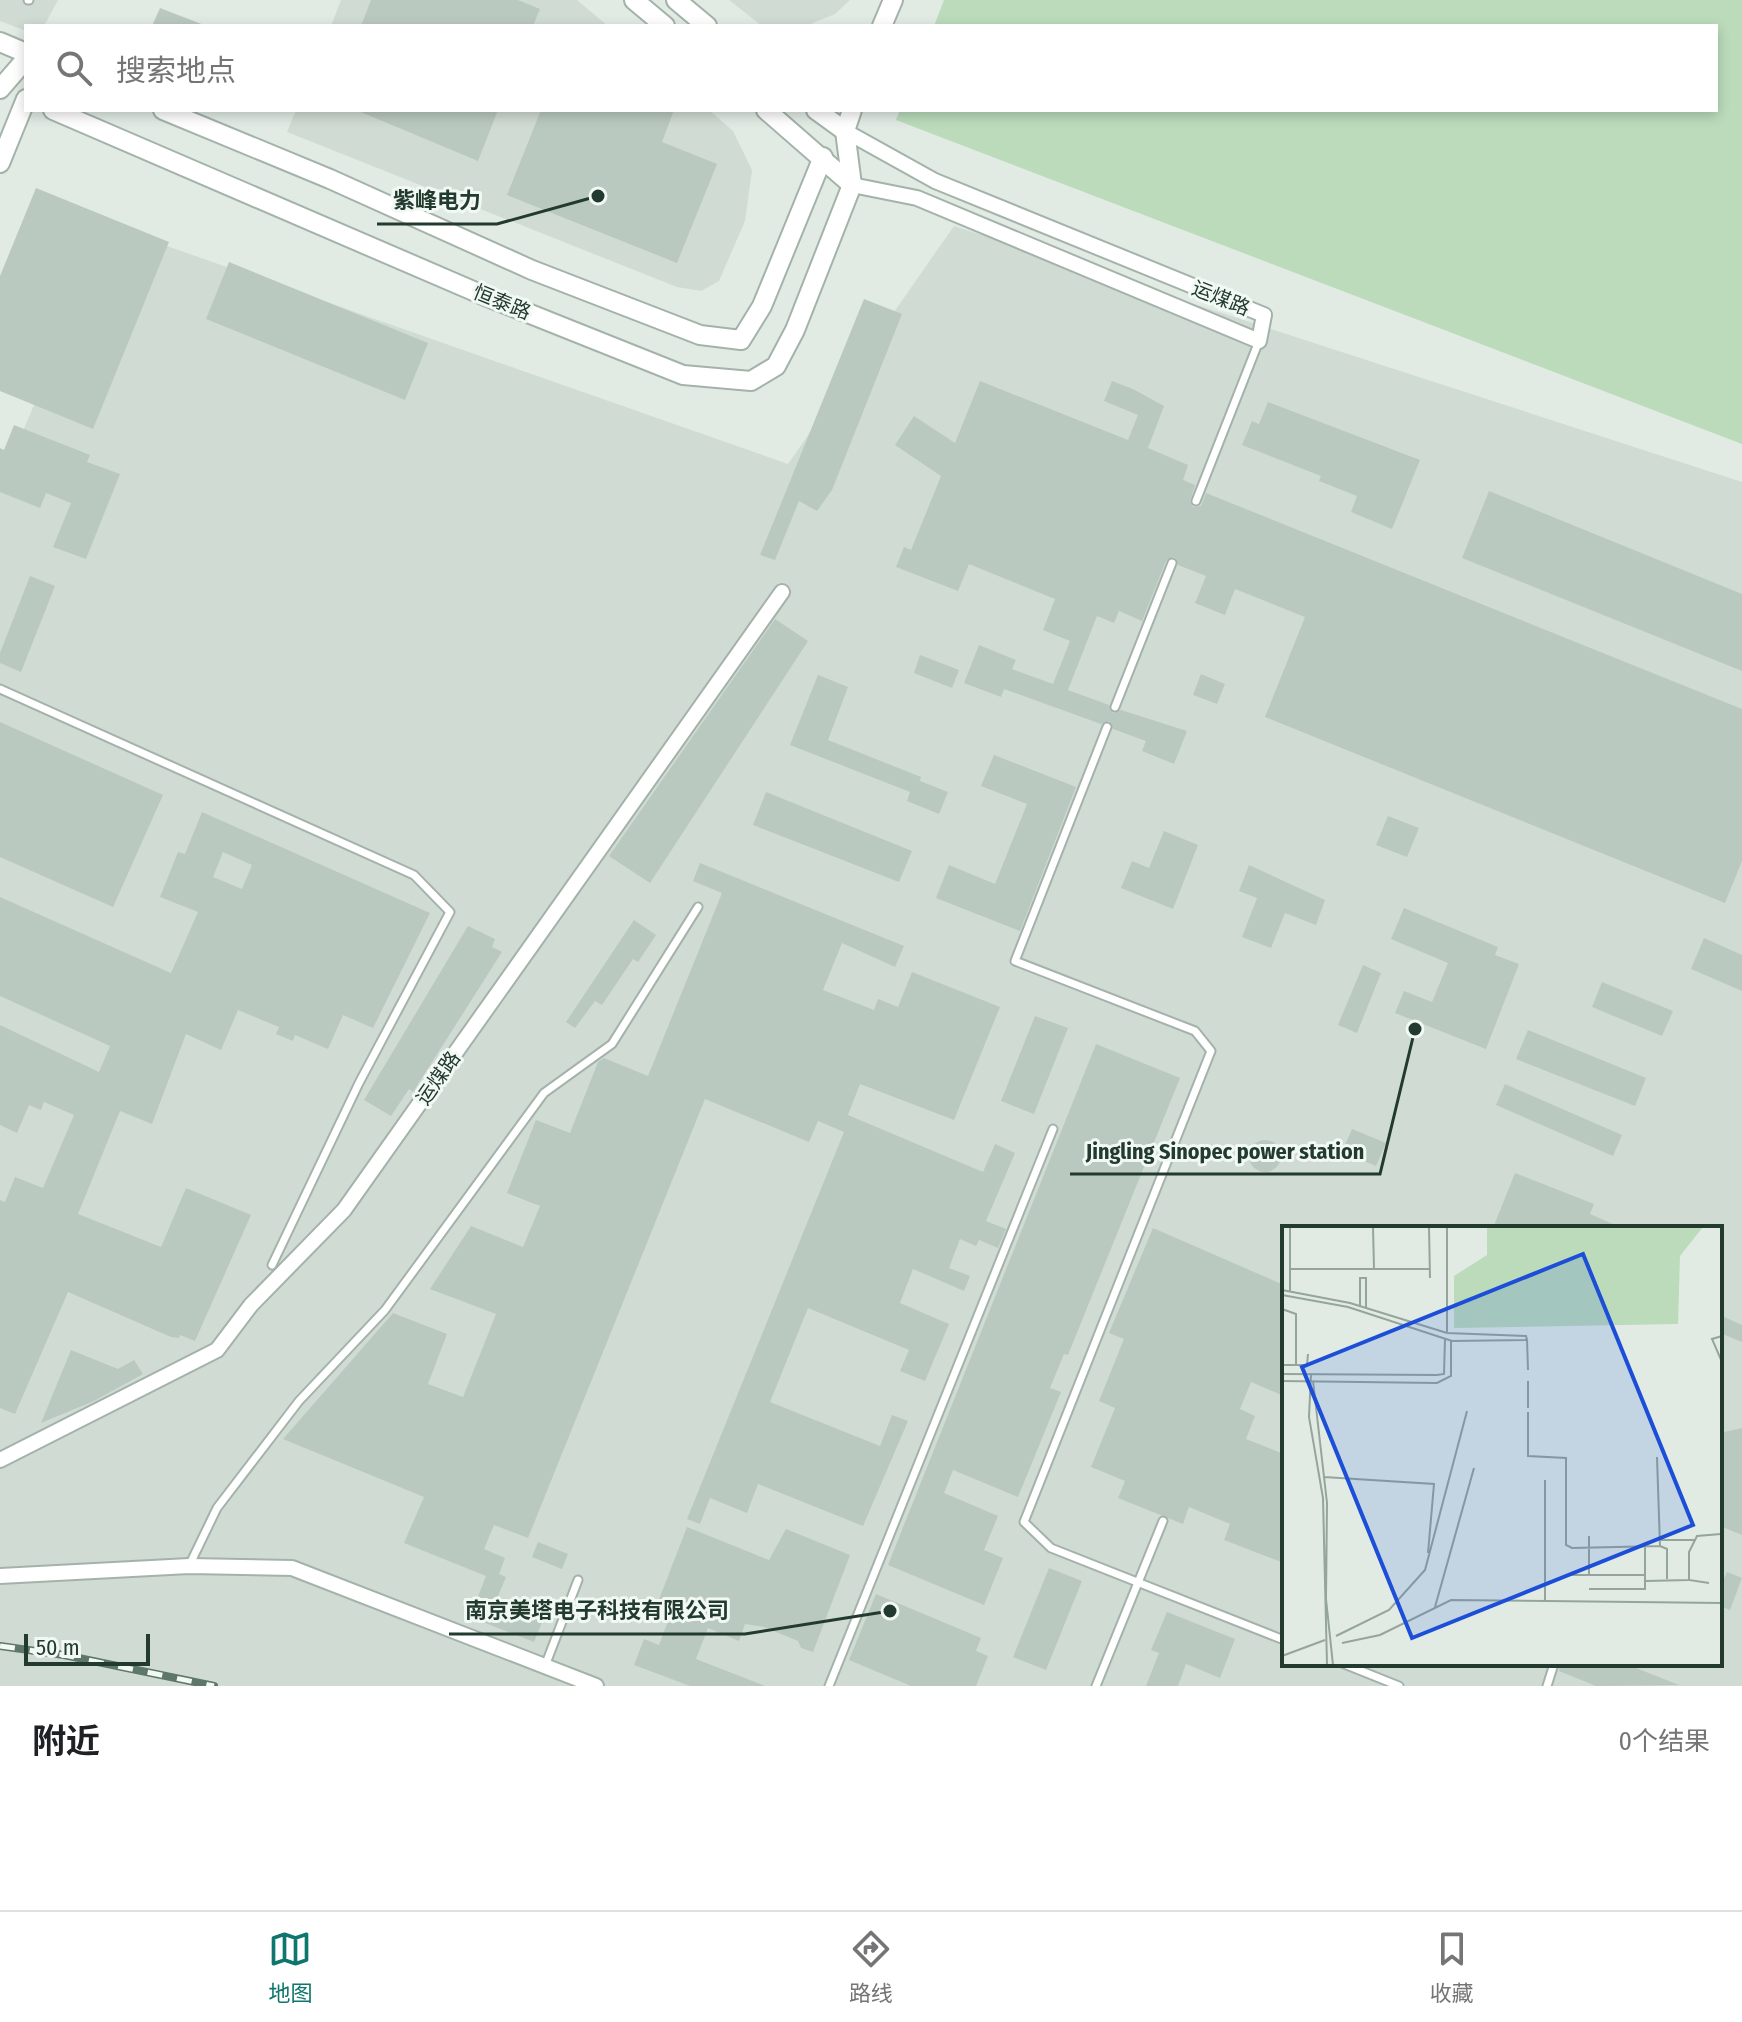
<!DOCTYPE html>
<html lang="zh">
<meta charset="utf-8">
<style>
:root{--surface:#fff;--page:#f2f2f2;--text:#202124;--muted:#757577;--line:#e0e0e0;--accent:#0f766e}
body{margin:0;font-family:"Fira Sans Condensed","Noto Sans SC",sans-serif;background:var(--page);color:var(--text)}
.scale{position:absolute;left:24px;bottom:20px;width:126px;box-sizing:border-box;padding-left:8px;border:4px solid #223b2e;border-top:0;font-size:22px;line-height:28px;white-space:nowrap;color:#223b2e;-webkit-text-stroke:6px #f2f8f3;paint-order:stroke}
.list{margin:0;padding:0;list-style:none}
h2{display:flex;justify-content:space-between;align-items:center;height:104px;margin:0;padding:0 32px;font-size:34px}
h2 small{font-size:26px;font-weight:400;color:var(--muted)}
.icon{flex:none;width:44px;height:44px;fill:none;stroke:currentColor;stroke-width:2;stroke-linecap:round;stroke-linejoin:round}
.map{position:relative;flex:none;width:1742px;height:1686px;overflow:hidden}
.search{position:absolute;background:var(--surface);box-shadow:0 4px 12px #0003;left:24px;right:24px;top:24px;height:88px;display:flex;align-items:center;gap:20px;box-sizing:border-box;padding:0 28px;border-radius:0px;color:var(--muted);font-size:30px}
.sheet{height:224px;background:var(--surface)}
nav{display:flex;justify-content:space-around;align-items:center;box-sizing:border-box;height:112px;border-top:2px solid var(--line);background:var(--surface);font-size:22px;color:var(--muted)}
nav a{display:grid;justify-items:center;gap:4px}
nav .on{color:var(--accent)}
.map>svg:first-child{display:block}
</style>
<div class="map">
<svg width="1742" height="1686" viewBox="0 0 1742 1686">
<rect width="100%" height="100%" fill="#e1ebe4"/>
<g fill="#d0dbd3" fill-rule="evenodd">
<path d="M 0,0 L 58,0 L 44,26 L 26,26 L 26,31 L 0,21 Z"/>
<path d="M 341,0 L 577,0 L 608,26 L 331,26 Z"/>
<path d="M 729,0 L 850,0 L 835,14 L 808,25 L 796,26 L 762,26 Z"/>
<path d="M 296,110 L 709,110 L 733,131 L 752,170 L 745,221 L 719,281 L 701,291 L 677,287 L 287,132 Z"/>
<path d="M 110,226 L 788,464 L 954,226 L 1742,482 L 1742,1686 L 0,1686 L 0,485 ZM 1284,1228 L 1720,1228 L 1720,1664 L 1284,1664 Z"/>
</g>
<path fill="#bbdbbb" d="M 944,0 L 1742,0 L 1742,444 L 896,120 L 900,110 L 1716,110 L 1716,26 L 934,26 Z"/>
<g fill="#bac9bf" fill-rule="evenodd">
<path d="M 371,0 L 518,0 L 540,9 L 533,26 L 361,26 Z"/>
<path d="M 160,8 L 204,25 L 204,26 L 152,26 Z"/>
<path d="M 356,110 L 498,110 L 478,161 Z"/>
<path d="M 541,110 L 674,110 L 662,142 L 717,164 L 677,263 L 507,195 Z"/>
<path d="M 36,188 L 169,242 L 93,429 L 0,391 L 0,276 Z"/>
<path d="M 229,262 L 428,343 L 405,400 L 206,319 Z"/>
<path d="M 864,299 L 902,314 L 832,490 L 817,511 L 799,501 L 775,560 L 760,555 Z"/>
<path d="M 980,381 L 1128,440 L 1138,415 L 1104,401 L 1112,381 L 1133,389 L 1164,406 L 1148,448 L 1188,465 L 1183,480 L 1195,485 L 1190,501 L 1193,507 L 1201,506 L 1206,493 L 1742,709 L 1742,861 L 1725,903 L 1265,717 L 1305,617 L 1235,589 L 1225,615 L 1195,603 L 1206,576 L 1178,565 L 1174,557 L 1166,561 L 1142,621 L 1119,611 L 1114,623 L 1097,616 L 1068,690 L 1109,705 L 1113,713 L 1121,710 L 1187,731 L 1174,764 L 1142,751 L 1146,741 L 1113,729 L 1109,721 L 1101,724 L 1004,689 L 1001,697 L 964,683 L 979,645 L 1016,660 L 1012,669 L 1053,684 L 1070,641 L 1043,630 L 1055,599 L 969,564 L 958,591 L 896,567 L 904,547 L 911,550 L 941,476 L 895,445 L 914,416 L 955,443 Z"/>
<path d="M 1268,402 L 1420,460 L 1392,529 L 1351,512 L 1357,496 L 1319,481 L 1321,476 L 1242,445 L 1252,421 L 1259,424 Z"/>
<path d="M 14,425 L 90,455 L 87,462 L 120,474 L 86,559 L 53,547 L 71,503 L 46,493 L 40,508 L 0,492 L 0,448 L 4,450 Z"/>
<path d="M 1489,491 L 1742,594 L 1742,671 L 1462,558 Z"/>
<path d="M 30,576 L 55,586 L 21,672 L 0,663 L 0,653 Z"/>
<path d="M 775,619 L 808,641 L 650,883 L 609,856 Z"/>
<path d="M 920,655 L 959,670 L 952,688 L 914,673 Z"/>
<path d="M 1201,674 L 1225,684 L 1217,704 L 1193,695 Z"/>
<path d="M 818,675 L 848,687 L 828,740 L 921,777 L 920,781 L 948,792 L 939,814 L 907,801 L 910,792 L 790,745 Z"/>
<path d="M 0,722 L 163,795 L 113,907 L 0,857 Z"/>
<path d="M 994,755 L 1076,787 L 1020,931 L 936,898 L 949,865 L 995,884 L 1027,804 L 981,786 Z"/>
<path d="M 766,792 L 912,851 L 899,882 L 753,825 Z"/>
<path d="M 202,812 L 430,913 L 373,1028 L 343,1015 L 328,1049 L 295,1035 L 293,1041 L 276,1034 L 279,1027 L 238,1010 L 221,1050 L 186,1034 L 152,1124 L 120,1111 L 78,1214 L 161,1247 L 186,1188 L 251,1215 L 195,1341 L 180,1335 L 179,1338 L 171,1337 L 68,1292 L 15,1414 L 0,1408 L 0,1200 L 5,1202 L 15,1177 L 43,1188 L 74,1115 L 44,1102 L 41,1110 L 29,1105 L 17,1133 L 0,1125 L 0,1025 L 99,1072 L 110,1046 L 0,996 L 0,897 L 171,973 L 198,912 L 160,897 L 178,852 L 185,854 ZM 223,852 L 252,865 L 242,889 L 213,877 Z"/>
<path d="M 1388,816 L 1419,828 L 1407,857 L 1376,845 Z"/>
<path d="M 1164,831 L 1198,845 L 1173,909 L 1121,888 L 1132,861 L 1149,868 Z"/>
<path d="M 700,863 L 904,946 L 895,967 L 842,943 L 823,990 L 874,1010 L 878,999 L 898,1007 L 912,972 L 1000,1007 L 954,1120 L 860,1084 L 848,1115 L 983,1172 L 995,1144 L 1015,1153 L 986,1221 L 1006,1229 L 998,1248 L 979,1240 L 976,1246 L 960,1239 L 949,1268 L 970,1276 L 964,1291 L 913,1269 L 900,1303 L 949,1324 L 925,1381 L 900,1371 L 909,1350 L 808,1308 L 770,1402 L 880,1446 L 892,1415 L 908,1421 L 863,1526 L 758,1484 L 747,1513 L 710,1498 L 700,1524 L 687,1519 L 844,1132 L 818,1121 L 809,1142 L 705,1099 L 528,1538 L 494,1525 L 484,1549 L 505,1558 L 499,1574 L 506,1577 L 496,1601 L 543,1620 L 534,1642 L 470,1617 L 486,1576 L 404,1543 L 424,1497 L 283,1439 L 393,1313 L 447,1334 L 428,1384 L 463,1397 L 496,1314 L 430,1289 L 471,1226 L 523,1247 L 540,1206 L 507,1193 L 536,1120 L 570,1133 L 598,1062 L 604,1058 L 648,1076 L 722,893 L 693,881 Z"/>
<path d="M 1249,865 L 1325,900 L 1316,925 L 1285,913 L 1271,948 L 1242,937 L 1257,898 L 1239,891 Z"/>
<path d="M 1404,908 L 1498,947 L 1495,955 L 1519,964 L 1486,1049 L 1395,1013 L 1404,991 L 1432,1002 L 1448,963 L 1391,939 Z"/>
<path d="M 634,920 L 656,935 L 638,962 L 633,959 L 602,1005 L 595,1001 L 575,1028 L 566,1022 Z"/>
<path d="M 468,926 L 495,939 L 492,947 L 502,952 L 413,1092 L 409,1089 L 391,1116 L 364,1100 Z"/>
<path d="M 1704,938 L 1742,955 L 1742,991 L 1691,969 Z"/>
<path d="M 1363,965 L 1381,973 L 1357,1033 L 1338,1025 Z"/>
<path d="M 1602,982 L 1673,1011 L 1662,1036 L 1592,1007 Z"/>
<path d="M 1035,1016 L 1068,1028 L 1034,1114 L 1001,1101 Z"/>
<path d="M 1528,1030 L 1646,1078 L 1635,1106 L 1516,1059 Z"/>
<path d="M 1096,1044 L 1180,1078 L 1068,1355 L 1064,1354 L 1050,1388 L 1061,1392 L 1018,1497 L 953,1470 L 944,1493 L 998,1516 L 984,1550 L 1003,1558 L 984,1605 L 888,1565 Z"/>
<path d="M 1505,1084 L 1622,1135 L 1613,1156 L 1496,1105 Z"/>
<path d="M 1352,1129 L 1386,1143 L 1376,1166 L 1342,1152 Z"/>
<circle cx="1265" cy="1156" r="16"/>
<path d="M 1515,1173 L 1594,1204 L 1590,1214 L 1622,1228 L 1493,1228 Z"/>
<path d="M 1153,1228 L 1284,1285 L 1284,1396 L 1251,1382 L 1240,1409 L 1255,1416 L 1246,1439 L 1284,1454 L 1284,1563 L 1224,1540 L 1230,1524 L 1189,1507 L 1183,1524 L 1118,1498 L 1125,1481 L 1091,1467 L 1115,1408 L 1099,1401 L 1124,1339 L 1109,1333 Z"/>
<path d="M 1720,1315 L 1742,1325 L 1742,1342 L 1720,1333 Z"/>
<path d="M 71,1350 L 118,1369 L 134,1360 L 143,1374 L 94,1401 L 41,1423 Z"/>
<path d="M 1742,1428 L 1742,1535 L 1720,1526 L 1720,1433 Z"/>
<path d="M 687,1527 L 769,1560 L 786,1529 L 850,1555 L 813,1652 L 801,1648 L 798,1641 L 764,1627 L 745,1624 L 739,1641 L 708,1628 L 696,1659 L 765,1686 L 690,1686 L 634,1665 L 644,1639 L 659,1645 L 671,1613 L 656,1607 Z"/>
<path d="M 538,1542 L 568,1554 L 562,1569 L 532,1557 Z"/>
<path d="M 1049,1568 L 1082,1581 L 1046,1670 L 1013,1657 Z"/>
<path d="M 1727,1572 L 1742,1578 L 1730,1610 L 1720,1606 L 1720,1588 Z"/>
<path d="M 876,1594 L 981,1638 L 976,1651 L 988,1656 L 976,1686 L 911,1686 L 849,1660 Z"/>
<path d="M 1167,1612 L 1235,1639 L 1220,1678 L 1186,1664 L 1178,1686 L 1146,1686 L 1159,1653 L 1151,1650 Z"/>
<path d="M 1560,1664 L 1626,1664 L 1679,1685 L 1596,1686 L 1559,1671 Z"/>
</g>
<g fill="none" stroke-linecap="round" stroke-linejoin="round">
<g stroke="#a4b3aa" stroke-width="11">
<g id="service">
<path d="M 28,0 L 29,0"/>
<path d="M 1196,501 L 1259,341"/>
<path d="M 0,689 L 414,875 L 450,912 L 359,1083 L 272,1265"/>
<path d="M 1115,707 L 1172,563"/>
<path d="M 1107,727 L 1015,961 L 1195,1031 L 1211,1051 L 1024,1522 L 1051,1548 L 1284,1640"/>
<path d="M 189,1566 L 217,1508 L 299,1401 L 385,1310 L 544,1093 L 612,1044 L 698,907"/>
<path d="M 1344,1664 L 1399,1686"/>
<path d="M 545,1666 L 578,1580"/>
<path d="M 829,1686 L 1053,1129"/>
<path d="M 1096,1686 L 1163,1521"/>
<path d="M 1547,1686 L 1554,1664"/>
</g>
</g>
<g stroke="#a4b3aa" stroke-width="18">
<g id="minor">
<path d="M 845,131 L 935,181 L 1264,315 L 1259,341 L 917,198 L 852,185"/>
<path d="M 0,1460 L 217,1350 L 251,1305 L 344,1210 L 782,592"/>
<path d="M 0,1576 L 189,1566 L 292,1568 L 596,1686"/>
</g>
</g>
<g stroke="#a4b3aa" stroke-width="22">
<g id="tertiary">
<path d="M 634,0 L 665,26"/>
<path d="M 676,0 L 707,26"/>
<path d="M 882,26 L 893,0"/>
<path d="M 0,42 L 26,53"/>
<path d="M 0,89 L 26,59"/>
<path d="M 53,110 L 485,296 L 683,375 L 751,381 L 776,366 L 795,330 L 852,185 L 845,131 L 852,110"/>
<path d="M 163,110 L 330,179 L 532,270 L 700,335 L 741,340 L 762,306 L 823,157"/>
<path d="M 766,110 L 852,185"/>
<path d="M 816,110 L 845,131"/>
<path d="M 0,163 L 26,99"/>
</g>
</g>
<use href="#service" stroke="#fff" stroke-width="7"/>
<use href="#minor" stroke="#fff" stroke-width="14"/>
<use href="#tertiary" stroke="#fff" stroke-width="18"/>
<g stroke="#5d7769" stroke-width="8">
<path id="rail" d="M 0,1646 L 64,1655 L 214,1686"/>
</g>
<use href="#rail" stroke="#f2f8f3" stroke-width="5" stroke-dasharray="15" stroke-linecap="butt"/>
</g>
<g text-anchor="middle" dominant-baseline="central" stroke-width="6" stroke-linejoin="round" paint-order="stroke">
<g font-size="20" fill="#223b2e" stroke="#f2f8f3">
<text transform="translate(1221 298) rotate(22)">运煤路</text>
<text transform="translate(502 302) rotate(22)">恒泰路</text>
<text transform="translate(438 1078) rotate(-55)">运煤路</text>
</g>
</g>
<g transform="translate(1282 1226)">
<rect width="440" height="440" fill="#e1ebe4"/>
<path d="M 205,1 L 421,1 L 398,30 L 396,98 L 172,102 L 172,50 L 205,29 Z" fill="#bbdbbb"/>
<path fill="none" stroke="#95a59b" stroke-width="2" d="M 91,1 L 92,43M 147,1 L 148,52M 8,43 L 148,43M 0,64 L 68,77 L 165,107 L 244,110 L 245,114 L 170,115 L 66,81 L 0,69M 8,66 L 8,1M 78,80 L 78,52 L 84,52 L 84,82M 0,83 L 14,88 L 14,139M 165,106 L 165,1M 440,110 L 430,113 L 440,136M 245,114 L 246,144M 0,139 L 25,139 L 26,128M 0,148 L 155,149 L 162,148 L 163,113M 29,148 L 27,191 L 41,272 L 45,439M 0,155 L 155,157 L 169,150 L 169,114M 31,155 L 45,277 L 44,373 L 51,439M 246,155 L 246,182M 246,186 L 246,230 L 284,232 L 284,319 L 290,322 L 378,320 L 375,231M 42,251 L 152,258 L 146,327M 379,314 L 413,314M 378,320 L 385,323 L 385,353M 307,348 L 307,310M 290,349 L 363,349M 363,355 L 407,354M 427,357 L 407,354 L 407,326 L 415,310 L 439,308M 307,363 L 363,363 L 363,321M 263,374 L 263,254M 153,381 L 192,242M 54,410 L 107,384 L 143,344 L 185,185M 60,417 L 98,409 L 169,374 L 440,377M 0,430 L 43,414"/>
<path fill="#1d4ed8" fill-opacity="0.15" stroke="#1d4ed8" stroke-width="4" d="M 301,28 L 411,299 L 130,412 L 20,141 Z"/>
<rect width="440" height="440" fill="none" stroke="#223b2e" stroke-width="4"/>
</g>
<path fill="none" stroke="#223b2e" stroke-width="3" d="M598 196L497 224H377M1415 1029L1380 1174H1070M890 1611L745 1634H449"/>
<g fill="#223b2e" stroke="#f2f8f3" stroke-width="3">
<circle cx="598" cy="196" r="8"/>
<circle cx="1415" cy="1029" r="8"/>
<circle cx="890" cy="1611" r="8"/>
</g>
<g font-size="22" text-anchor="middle" font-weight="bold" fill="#223b2e" stroke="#f2f8f3" stroke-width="6" stroke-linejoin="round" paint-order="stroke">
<text x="437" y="208">紫峰电力</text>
<text x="1225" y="1159">Jingling Sinopec power station</text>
<text x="597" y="1618">南京美塔电子科技有限公司</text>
</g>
</svg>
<div class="scale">50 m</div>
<div class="search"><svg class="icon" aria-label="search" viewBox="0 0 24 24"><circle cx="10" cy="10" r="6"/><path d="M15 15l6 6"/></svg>搜索地点</div>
</div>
<section class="sheet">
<h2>附近<small>0个结果</small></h2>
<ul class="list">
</ul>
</section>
<nav>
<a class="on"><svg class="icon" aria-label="map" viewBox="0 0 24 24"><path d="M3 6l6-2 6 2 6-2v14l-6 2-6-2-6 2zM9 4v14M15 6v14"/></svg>地图</a>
<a><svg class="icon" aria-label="directions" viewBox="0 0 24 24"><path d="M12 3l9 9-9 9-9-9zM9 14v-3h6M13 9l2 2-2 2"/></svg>路线</a>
<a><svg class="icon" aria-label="saved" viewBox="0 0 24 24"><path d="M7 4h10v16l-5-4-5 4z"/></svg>收藏</a>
</nav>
